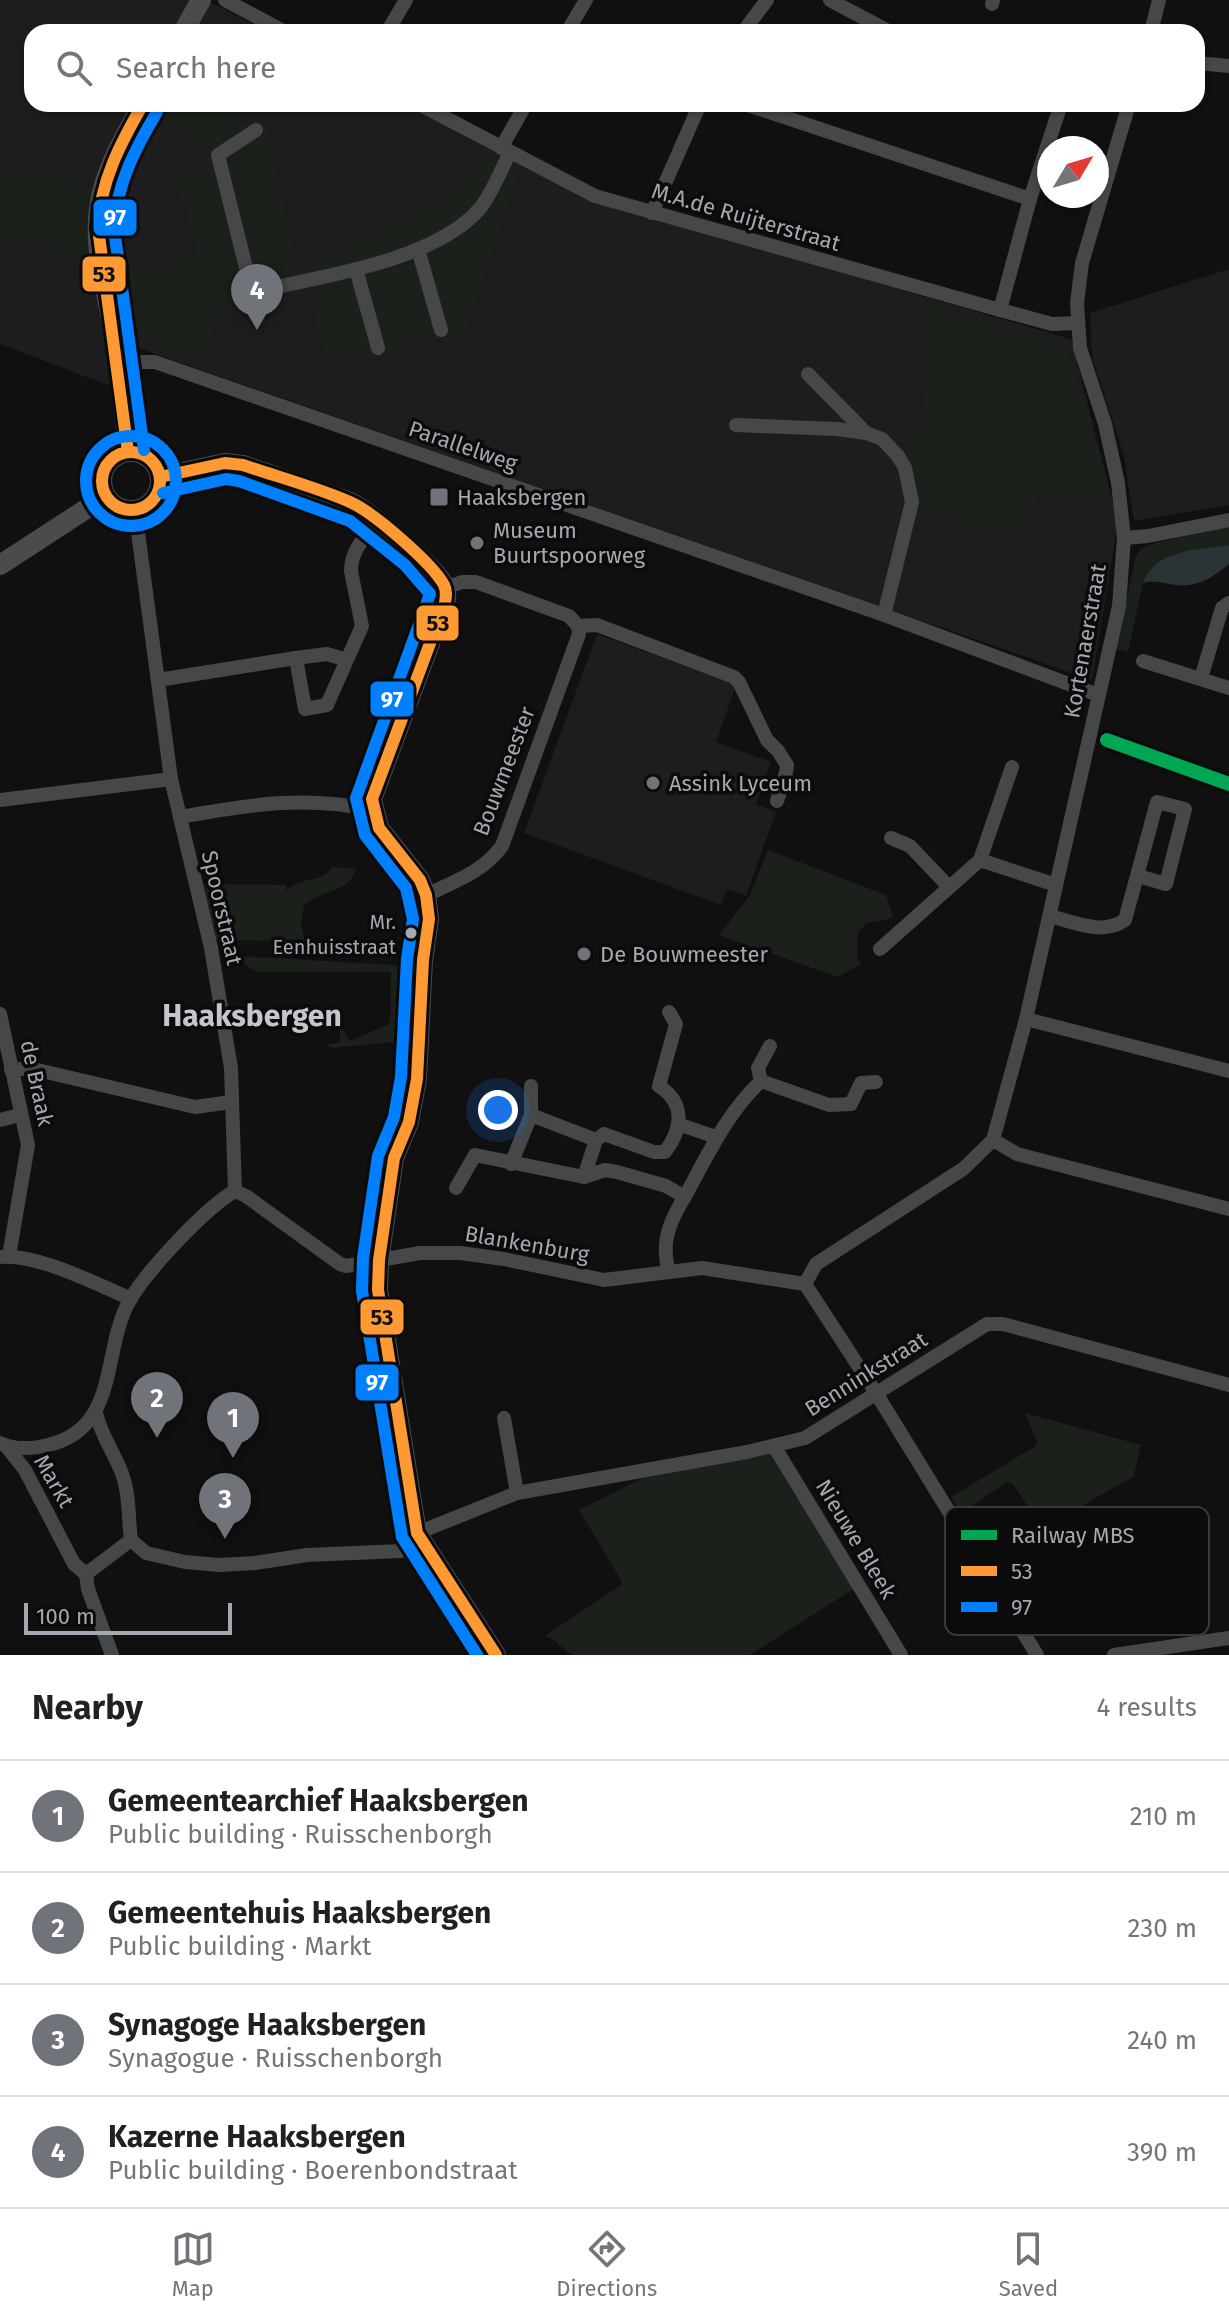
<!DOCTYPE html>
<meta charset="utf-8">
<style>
:root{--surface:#fff;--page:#f2f2f2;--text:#202124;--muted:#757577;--line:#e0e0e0;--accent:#707379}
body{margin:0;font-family:"Fira Sans",sans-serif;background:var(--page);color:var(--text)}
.compass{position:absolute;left:1037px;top:136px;width:72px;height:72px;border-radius:50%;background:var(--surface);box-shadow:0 2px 6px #0004;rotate:52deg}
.scale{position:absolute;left:24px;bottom:20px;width:208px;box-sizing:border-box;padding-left:8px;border:4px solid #a3a9b1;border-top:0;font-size:22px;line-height:28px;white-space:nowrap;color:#a3a9b1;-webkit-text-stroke:6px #0b0b0c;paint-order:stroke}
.you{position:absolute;left:498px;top:1110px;width:28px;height:28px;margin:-20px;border:6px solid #fff;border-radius:50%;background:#1a73e8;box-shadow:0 0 0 12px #1a73e833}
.badge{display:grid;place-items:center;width:52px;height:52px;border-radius:50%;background:var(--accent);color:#fff;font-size:26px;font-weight:700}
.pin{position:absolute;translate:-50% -66px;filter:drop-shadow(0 2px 4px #0008)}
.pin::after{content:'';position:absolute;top:42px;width:28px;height:24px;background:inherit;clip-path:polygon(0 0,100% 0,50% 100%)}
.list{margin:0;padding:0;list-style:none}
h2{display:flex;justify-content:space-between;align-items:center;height:104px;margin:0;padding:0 32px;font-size:34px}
h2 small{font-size:26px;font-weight:400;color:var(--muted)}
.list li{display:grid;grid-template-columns:52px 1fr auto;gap:24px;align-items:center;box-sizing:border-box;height:112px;padding:0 32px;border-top:2px solid var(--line)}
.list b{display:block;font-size:30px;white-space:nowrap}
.list p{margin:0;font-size:26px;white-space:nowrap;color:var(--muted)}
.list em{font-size:26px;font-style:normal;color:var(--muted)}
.icon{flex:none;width:44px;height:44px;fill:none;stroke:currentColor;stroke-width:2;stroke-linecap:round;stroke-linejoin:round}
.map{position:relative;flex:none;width:1229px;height:1655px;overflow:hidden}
.search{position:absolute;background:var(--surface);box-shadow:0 2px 6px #0004;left:24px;right:24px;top:24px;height:88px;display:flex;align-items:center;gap:20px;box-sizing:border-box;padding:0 28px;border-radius:24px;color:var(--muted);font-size:30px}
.sheet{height:552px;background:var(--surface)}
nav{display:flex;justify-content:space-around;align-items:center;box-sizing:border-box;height:112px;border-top:2px solid var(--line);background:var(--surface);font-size:22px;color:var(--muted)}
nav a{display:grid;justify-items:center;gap:4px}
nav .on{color:var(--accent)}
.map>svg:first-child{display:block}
</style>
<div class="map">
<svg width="1229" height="1655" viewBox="0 0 1229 1655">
<rect width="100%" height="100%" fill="#101011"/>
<g fill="#1d1d1f">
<path d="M 0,0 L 206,0 L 268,32 L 32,32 L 32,104 L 406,104 L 593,201 L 1071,339 L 1118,522 L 1092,680 L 124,343 L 113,387 L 0,344 Z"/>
<path d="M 1229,269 L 1229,505 L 1134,521 L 1124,456 L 1092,357 L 1090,313 Z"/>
<path d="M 597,634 L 736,685 L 716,742 L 771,762 L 756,804 L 776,812 L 746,896 L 727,889 L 721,905 L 524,833 Z"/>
</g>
<g fill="#1b201b">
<path d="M 161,104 L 212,104 L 252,126 L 265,118 L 297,269 L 453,195 L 477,153 L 518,175 L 466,331 L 328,367 L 308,288 L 220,311 L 200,363 L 133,339 L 120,273 L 197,252 L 186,208 L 173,183 L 217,151 L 155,116 Z"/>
<path d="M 18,169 L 93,182 L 88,257 L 0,245 L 0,178 Z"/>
<path d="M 928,304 L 1064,343 L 1067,347 L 1097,444 L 1109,502 L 1036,492 L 1031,542 L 915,514 L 915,489 L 903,438 L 933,413 L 927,411 L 923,403 L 930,376 L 926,334 Z"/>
<path d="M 1229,525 L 1229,545 L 1175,554 L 1143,583 L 1128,652 L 1116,649 L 1135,559 L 1140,550 L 1148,545 Z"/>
<path d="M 768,850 L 886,895 L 893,918 L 867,923 L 858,932 L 857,957 L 861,964 L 838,977 L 719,935 L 750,895 Z"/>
<path d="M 332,867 L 356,869 C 348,894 322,889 304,905 L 301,924 L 305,941 L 212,940 L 201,884 L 286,885 L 287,891 C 299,876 322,884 332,867 Z"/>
<path d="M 238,956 L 413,966 C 394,994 415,1015 395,1042 L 333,1048 L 326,1045 L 340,1042 L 340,1024 L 350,1041 L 389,1024 L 391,1012 L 391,972 L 259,972 L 249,968 Z"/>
<path d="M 1025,1413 L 1141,1445 L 1133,1477 L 1042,1528 L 1013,1484 L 1006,1482 L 961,1514 L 951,1497 L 1036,1446 L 1037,1442 Z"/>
<path d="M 770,1448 L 855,1588 L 750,1655 L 571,1655 L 554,1640 L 545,1636 L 621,1585 L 622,1582 L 579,1510 L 652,1473 Z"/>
</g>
<path fill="#2a3336" d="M 1229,545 L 1229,564 C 1209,580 1196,589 1169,584 C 1160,582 1153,580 1143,583 C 1155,549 1199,550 1229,545 Z"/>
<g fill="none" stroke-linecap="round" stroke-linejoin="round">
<g stroke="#454749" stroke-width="14">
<path d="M 225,0 L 285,32"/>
<path d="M 830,0 L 890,32"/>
<path d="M 992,4 L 993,0"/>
<path d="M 387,32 L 406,0"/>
<path d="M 567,32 L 586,0"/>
<path d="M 743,32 L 767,0"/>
<path d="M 1151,32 L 1159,0"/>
<path d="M 1197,63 L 1229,66"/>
<path d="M 419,104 L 595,196 L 1000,310 L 1052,324 L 1078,323"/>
<path d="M 745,104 L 1030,199"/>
<path d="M 256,130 L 218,155 L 252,292 C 319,277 437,261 481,207 C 493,191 501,170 510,152"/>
<path d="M 501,148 L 526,104"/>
<path d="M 652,213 L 700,104"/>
<path d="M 418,249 L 441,330"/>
<path d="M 356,269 L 378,348"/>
<path d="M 1000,310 L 1030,199 L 1061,104"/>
<path d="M 118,366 L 135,362 L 155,362 L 884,615 L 1098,695"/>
<path d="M 808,374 L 866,433"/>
<path d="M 736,425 L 836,429 L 866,433 L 882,439 L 898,456 L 905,468 L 912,502 L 884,615"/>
<path d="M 1124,538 L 1148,536 L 1229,520"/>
<path d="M 445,588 L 462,582 L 476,582 L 569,616 L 578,626"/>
<path d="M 578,626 L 597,625 L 734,677 L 739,682 L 767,740 L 778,751 L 787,765 L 786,773 L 777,801"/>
<path d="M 347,660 L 327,654 L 296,658 L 305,709 L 327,705 L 362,626 L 351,571 C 351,550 365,537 377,521"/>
<path d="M 1143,661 L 1229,688"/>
<path d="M 1201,678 L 1222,608 L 1229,603"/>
<path d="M 158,680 L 296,658"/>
<path d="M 0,800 L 171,779"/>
<path d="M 180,817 C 248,805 304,795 373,810"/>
<path d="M 891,838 L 910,846 L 949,887"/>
<path d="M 980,860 L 1056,885"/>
<path d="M 426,895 C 454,882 483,872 502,846 L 579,634 L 578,626"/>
<path d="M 1049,916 C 1075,922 1102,936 1125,920 L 1157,802 L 1185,809 L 1166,884 L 1138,876"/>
<path d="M 880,949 L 980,860 L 1012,767"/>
<path d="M 0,1014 L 28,1145 L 9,1256"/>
<path d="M 1026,1019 L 1229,1071"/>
<path d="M 11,1070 L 29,1068 L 195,1107 L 231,1102"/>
<path d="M 761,1081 L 829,1105 L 851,1104 L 861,1083 L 876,1082"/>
<path d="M 761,1081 L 758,1068 L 770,1046"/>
<path d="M 531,1115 L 596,1140"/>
<path d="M 0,1120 L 20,1115"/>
<path d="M 678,1124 L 716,1137"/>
<path d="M 993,1140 L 1017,1154 L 1229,1209"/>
<path d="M 511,1164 L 531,1115 L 531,1086"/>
<path d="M 584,1177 L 596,1140 L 604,1134 L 654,1152 L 665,1152 C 683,1128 685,1103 659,1086 L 676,1024 L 669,1012"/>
<path d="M 456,1188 L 475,1155 L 584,1177 L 605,1170 L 617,1172 L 666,1186 L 685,1197"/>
<path d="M 235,1191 L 246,1196 L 340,1264 L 346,1266 L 420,1253 L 460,1253 L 504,1259 L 604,1280 L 702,1268 L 805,1284 L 816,1264 L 963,1169 L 993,1140 L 1026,1019 L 1119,606 L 1124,538 L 1118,483 L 1105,424 L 1080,348 L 1077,303 L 1082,263 L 1129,104"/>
<path d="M 0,1257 C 36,1253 97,1284 131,1299"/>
<path d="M 668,1270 C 666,1258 664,1245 668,1233 C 671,1218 682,1202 689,1189 C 710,1150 729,1111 761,1081"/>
<path d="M 805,1284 L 876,1393 L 1037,1655"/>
<path d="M 96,1413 C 101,1435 113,1451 121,1471 C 130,1493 128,1518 131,1540"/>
<path d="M 504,1418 L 517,1493"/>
<path d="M 0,1443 C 15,1450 32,1449 48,1445 C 121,1428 101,1349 130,1300 C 146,1272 206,1207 235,1191 L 231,1068 L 211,948 L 171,779 L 135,510"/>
<path d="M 6,1446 L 25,1470 L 74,1564 L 86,1574"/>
<path d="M 774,1446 L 901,1655"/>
<path d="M 417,1533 L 517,1493 L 747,1452 L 805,1438 L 987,1324 L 1003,1324 L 1229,1385"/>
<path d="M 131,1540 L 146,1553 L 185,1562 L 219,1565 L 255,1563 L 307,1555 L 401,1551 L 421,1544"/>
<path d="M 86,1574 L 88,1589 L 112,1655"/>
<path d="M 86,1574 L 131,1540"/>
<path d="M 1114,1655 L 1229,1638"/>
</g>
<g stroke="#494b4d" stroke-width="20">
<path d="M 183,32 L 201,0"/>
<path d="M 128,452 C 124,412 119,371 113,331 C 106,283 90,243 102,192 C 110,161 127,132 143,104"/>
<circle cx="131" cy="481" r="29"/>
<path d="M 160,477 L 225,463 L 243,465 L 350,502 C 368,510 436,568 444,585 C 447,591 447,596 445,603 L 372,799 L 379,828 L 420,880 L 426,895 L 429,919 L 423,960 L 417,1079 L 409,1122 L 394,1158 L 379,1260 L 378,1290 L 417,1533 L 496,1655"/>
<path d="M 0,565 L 106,496"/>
</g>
<g stroke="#0b0b0c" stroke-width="18">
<g id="bus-1">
<path d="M 128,452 L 98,228 C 100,182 120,144 143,104"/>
<circle cx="131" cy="481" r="29"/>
<path d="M 160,477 L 225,463 L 243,465 C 278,477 316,487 350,502 C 373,512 432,563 444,585 C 447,591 446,596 445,603 L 372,799 L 379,828 L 420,880 L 426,895 L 429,919 L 423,960 L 417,1079 L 409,1122 L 394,1158 L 379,1260 L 378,1290 L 417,1533 L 496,1655"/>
</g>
</g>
<g stroke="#0b0b0c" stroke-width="18">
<g id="bus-2">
<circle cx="131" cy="481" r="45"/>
<path d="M 144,450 L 114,229 C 116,185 135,149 157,112"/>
<path d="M 163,493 L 226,479 L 239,481 L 350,521 L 405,565 L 430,594 L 356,798 L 365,835 L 406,888 L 413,919 L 407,959 L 401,1077 L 394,1117 L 378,1156 L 363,1258 L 362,1291 L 402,1537 L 477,1655"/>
</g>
</g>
<use href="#bus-1" stroke="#f93" stroke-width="12"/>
<use href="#bus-2" stroke="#0080ff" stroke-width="12"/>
<g stroke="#0b0b0c" stroke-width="20">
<path id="rail-1" d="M 1107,740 L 1229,784"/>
</g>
<use href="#rail-1" stroke="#00a651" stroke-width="14"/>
</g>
<g fill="#707379" stroke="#0b0b0c" stroke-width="3">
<rect x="429" y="487" width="20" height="20" rx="4"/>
<circle cx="477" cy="543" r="8"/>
<circle cx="653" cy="783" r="8"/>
<circle cx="584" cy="954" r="8"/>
</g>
<circle fill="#a3a9b1" stroke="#0b0b0c" stroke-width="3" cx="411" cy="933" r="7"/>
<g text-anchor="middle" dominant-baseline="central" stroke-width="7" stroke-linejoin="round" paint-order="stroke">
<g font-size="20" fill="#a3a9b1" stroke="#0b0b0c" text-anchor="end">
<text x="396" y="922">Mr.<tspan x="396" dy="25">Eenhuisstraat</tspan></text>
</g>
<g font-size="22" fill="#a3a9b1" stroke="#0b0b0c">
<text transform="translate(746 217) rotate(16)">M.A.de Ruijterstraat</text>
<text transform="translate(463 446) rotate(19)">Parallelweg</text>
<text transform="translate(1085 641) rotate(-80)">Kortenaerstraat</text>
<text transform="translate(504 771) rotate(-69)">Bouwmeester</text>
<text transform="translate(222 908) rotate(77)">Spoorstraat</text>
<text transform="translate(37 1083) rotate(78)">de Braak</text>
<text transform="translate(527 1244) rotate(10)">Blankenburg</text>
<text transform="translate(866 1374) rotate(-32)">Benninkstraat</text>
<text transform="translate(54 1481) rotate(60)">Markt</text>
<text transform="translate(856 1539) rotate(59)">Nieuwe Bleek</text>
</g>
<g font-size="22" fill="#a3a9b1" stroke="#0b0b0c" text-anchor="start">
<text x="457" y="497">Haaksbergen</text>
<text x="493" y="530">Museum<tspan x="493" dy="25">Buurtspoorweg</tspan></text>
<text x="669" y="783">Assink Lyceum</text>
<text x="600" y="954">De Bouwmeester</text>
</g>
<g font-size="30" font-weight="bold" fill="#c3c7cd" stroke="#0b0b0c">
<text x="252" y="1016">Haaksbergen</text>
</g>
</g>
<rect x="945" y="1507" width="264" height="128" rx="12" fill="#0b0b0c" stroke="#393a3e" stroke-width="2"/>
<rect x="961" y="1530" width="36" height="10" fill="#00a651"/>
<rect x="961" y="1566" width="36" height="10" fill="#f93"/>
<rect x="961" y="1602" width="36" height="10" fill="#0080ff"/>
<g font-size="22" fill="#a3a9b1">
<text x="1011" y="1543">Railway MBS</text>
<text x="1011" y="1579">53</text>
<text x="1011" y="1615">97</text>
</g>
<g stroke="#0b0b0c" stroke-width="3">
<rect x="92" y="198" width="46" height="39" rx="8" fill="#0080ff"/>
<rect x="81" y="255" width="46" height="38" rx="8" fill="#f93"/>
<rect x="415" y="604" width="45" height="38" rx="8" fill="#f93"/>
<rect x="369" y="680" width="46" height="38" rx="8" fill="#0080ff"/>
<rect x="359" y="1298" width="46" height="38" rx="8" fill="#f93"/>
<rect x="354" y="1363" width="46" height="39" rx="8" fill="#0080ff"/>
</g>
<g font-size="22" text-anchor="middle" font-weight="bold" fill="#fff">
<text x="115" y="225">97</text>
<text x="392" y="707">97</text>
<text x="377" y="1390">97</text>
</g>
<g font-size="22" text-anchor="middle" font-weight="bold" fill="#111">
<text x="104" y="282">53</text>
<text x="438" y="631">53</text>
<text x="382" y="1325">53</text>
</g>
</svg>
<svg class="compass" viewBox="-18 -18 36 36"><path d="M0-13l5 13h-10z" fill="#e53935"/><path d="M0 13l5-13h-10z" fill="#757577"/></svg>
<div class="scale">100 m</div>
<div class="you"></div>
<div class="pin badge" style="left:233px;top:1458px">1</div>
<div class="pin badge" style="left:157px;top:1438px">2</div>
<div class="pin badge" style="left:225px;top:1539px">3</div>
<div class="pin badge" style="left:257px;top:330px">4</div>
<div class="search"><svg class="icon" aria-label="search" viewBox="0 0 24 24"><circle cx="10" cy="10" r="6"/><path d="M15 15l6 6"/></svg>Search here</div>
</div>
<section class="sheet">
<h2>Nearby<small>4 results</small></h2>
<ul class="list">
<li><span class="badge">1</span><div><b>Gemeentearchief Haaksbergen</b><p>Public building · Ruisschenborgh</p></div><em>210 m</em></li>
<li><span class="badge">2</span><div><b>Gemeentehuis Haaksbergen</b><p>Public building · Markt</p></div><em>230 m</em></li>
<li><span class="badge">3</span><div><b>Synagoge Haaksbergen</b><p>Synagogue · Ruisschenborgh</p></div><em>240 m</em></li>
<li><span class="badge">4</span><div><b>Kazerne Haaksbergen</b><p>Public building · Boerenbondstraat</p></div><em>390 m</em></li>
</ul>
</section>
<nav>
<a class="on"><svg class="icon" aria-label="map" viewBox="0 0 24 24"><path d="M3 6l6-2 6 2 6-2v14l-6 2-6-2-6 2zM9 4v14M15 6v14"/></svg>Map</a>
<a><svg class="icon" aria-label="directions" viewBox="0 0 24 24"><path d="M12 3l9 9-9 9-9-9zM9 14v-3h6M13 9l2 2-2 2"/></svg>Directions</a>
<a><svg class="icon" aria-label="saved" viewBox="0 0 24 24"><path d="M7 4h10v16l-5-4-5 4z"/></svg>Saved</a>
</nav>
